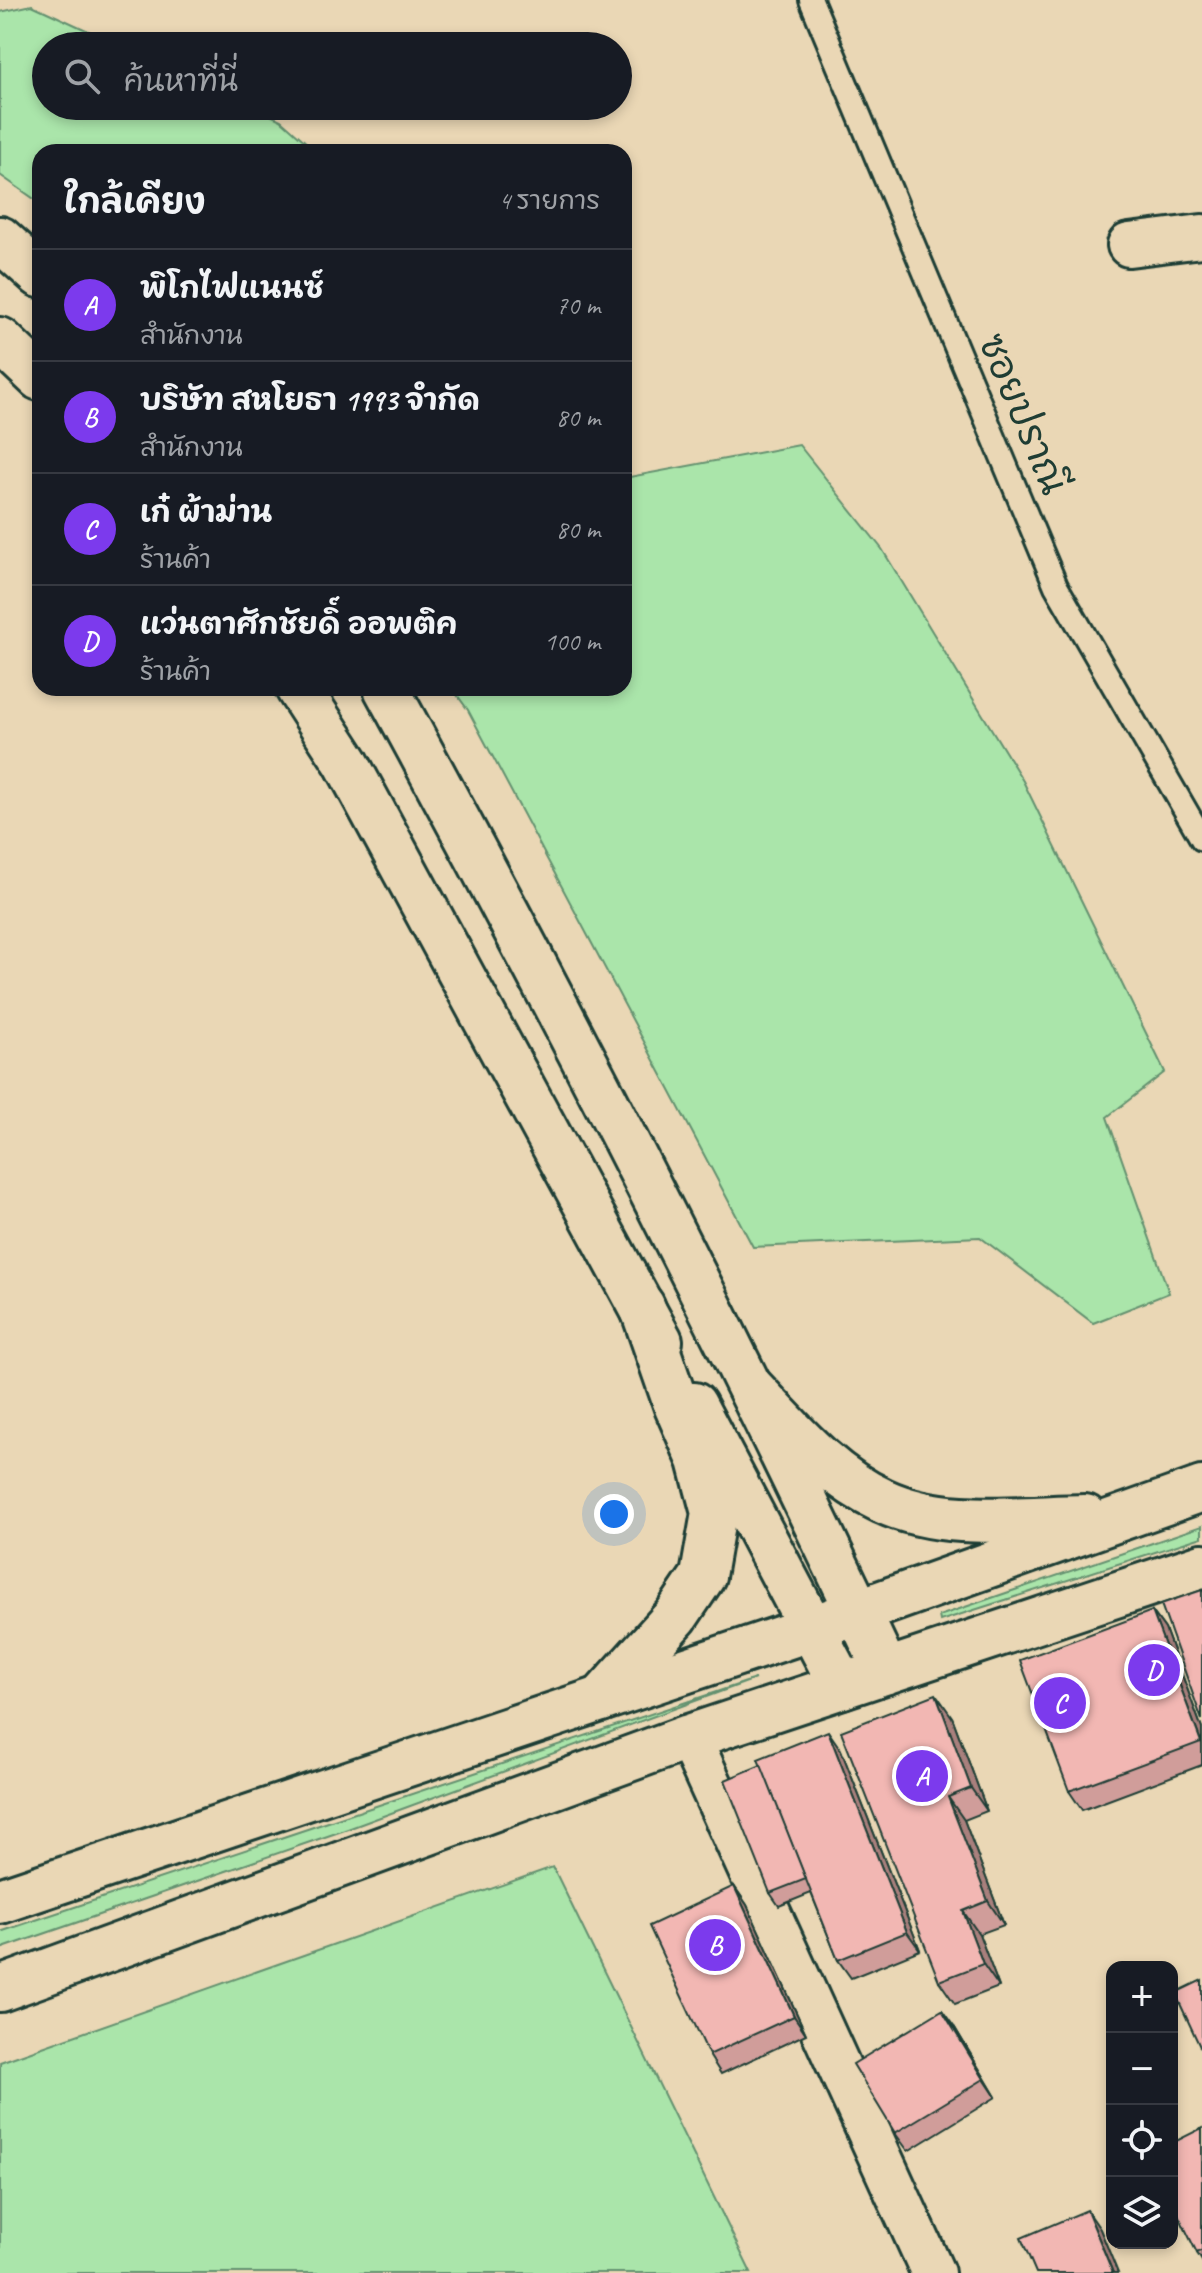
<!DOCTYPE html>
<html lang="th">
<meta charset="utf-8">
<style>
:root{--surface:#171b24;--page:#242831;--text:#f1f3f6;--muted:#9ea1a6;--line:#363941;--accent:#7c3aed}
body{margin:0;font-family:Caveat,"Playpen Sans Thai",sans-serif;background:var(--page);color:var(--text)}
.controls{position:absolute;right:24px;bottom:24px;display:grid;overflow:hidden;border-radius:16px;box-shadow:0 4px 12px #0003}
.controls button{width:72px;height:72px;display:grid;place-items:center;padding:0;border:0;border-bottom:2px solid var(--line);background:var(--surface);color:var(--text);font:40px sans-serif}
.you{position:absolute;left:614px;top:1514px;width:28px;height:28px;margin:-20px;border:6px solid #fff;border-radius:50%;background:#1a73e8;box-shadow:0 0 0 12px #1a73e833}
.badge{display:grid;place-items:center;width:52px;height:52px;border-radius:50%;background:var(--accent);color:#fff;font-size:26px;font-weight:700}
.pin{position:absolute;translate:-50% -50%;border:4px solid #fff;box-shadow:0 2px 8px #0006}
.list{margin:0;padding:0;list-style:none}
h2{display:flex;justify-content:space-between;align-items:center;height:104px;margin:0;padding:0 32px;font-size:34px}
h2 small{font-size:26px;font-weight:400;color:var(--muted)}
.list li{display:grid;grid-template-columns:52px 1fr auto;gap:24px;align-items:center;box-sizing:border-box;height:112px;padding:0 32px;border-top:2px solid var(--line)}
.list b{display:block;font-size:30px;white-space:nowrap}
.list p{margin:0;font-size:26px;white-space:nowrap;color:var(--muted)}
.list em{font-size:26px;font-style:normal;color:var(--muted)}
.icon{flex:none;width:44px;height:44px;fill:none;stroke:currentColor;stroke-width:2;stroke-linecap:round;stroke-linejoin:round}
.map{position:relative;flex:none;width:1202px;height:2273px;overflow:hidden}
.search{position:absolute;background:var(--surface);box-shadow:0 4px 12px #0003;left:32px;top:32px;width:600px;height:88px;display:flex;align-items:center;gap:20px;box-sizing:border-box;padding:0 28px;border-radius:44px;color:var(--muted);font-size:30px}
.panel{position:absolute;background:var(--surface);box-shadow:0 4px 12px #0003;left:32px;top:144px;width:600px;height:552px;border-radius:24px}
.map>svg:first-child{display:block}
</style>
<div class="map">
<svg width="1202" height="2273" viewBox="0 0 1202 2273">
<rect width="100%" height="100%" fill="#ead7b5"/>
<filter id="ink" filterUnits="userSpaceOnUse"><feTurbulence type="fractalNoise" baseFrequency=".0125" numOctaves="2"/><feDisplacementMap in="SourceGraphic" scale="16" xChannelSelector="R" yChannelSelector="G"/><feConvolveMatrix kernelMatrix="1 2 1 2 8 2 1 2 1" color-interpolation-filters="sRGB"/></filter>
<g filter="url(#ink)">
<g fill="#aae5aa" stroke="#64916f" stroke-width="2">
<path d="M 32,5 L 121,46 L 46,46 L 46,106 L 251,106 L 281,120 L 317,152 L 40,152 L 40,203 L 0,175 L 0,12 Z"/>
<path d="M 799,445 L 882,549 L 1023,781 L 1165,1072 L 1107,1117 L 1169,1293 L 1093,1323 L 980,1237 L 753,1247 L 468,710 L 452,688 L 624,688 L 624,478 Z"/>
<path d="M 1202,1526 L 1202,1537 L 940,1621 L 939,1616 Z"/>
<path d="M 755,1679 L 345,1830 L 0,1949 L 0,1932 Z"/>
<path d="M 553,1867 L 751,2273 L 0,2273 L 0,2062 Z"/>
</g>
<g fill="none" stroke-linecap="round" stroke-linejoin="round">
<g stroke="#1f3d34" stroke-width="28">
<path id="lane" d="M 811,0 L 1056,586 L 1202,839"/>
</g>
<g stroke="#1f3d34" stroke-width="48">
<g id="street">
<path d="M 1129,245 L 1202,236"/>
<path d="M 689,1737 L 933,2273"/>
</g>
</g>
<g stroke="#1f3d34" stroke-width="50">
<g id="secondary">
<path d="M 0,239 L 40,275"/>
<path d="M 0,340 L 40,378"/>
<path d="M 298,688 L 346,762 L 660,1341"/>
<path d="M 386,688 C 562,1010 730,1338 886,1671"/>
<path d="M 694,1405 L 842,1686"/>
</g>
</g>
<g stroke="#1f3d34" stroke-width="50">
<g id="primary">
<path d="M 752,1389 C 791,1430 830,1477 883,1501 C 943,1529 1020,1518 1085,1517"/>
<path d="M 601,1699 L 676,1616 L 703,1576 L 714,1513 L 700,1460 L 677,1407 L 642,1306"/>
<path d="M 0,1901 L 812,1628 L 1202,1489"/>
<path d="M 0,1989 L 689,1737 L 1202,1566"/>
</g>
</g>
<use href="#lane" stroke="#ead7b5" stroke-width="22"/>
<use href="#street" stroke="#ead7b5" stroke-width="42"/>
<use href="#secondary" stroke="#ead7b5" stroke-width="44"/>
<use href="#primary" stroke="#ead7b5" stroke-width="44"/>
</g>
<g fill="#d09d9a" stroke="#1f3d34" stroke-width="2">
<path d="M 1152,1611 L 1165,1629 L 1202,1729 L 1202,1765 L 1082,1810 L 1069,1791 Z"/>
<path d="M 952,1717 L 987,1811 L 964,1820 L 1004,1925 L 979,1934 L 999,1987 L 955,2004 L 939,1981 Z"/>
<path d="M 841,1750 L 920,1950 L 851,1978 L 838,1960 L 811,1893 L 779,1906 L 770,1893 Z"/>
<path d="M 734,1886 L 747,1905 L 806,2034 L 721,2074 L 709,2055 Z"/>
<path d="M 955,2028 L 996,2097 L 908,2151 L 895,2133 Z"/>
<path d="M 1202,2128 L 1202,2261 L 1197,2253 Z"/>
</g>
<g fill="#a9807d" stroke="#1f3d34" stroke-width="2">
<path d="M 1152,1611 L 1165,1629 L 1202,1729 L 1202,1744 Z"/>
<path d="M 936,1694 L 952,1717 L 987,1811 L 971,1788 Z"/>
<path d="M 828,1731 L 841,1750 L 920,1950 L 907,1932 Z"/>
<path d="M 948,1797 L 964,1820 L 1004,1925 L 988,1901 Z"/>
<path d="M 734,1886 L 747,1905 L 806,2034 L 794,2016 Z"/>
<path d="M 963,1911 L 979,1934 L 999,1987 L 983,1964 Z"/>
<path d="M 942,2010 L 955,2028 L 996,2097 L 984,2079 Z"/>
<path d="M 1087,2210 L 1100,2229 L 1118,2273 L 1113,2273 Z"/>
</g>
<g fill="#f2b7b3" stroke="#1f3d34" stroke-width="2">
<path d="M 1202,1590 L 1202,1720 L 1161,1604 Z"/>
<path d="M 1152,1611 L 1201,1742 L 1069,1791 L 1020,1660 Z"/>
<path d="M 936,1694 L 971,1788 L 948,1797 L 988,1901 L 963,1911 L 983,1964 L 939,1981 L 841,1731 Z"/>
<path d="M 828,1731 L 907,1932 L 838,1960 L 758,1759 Z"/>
<path d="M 761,1765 L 806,1879 L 770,1893 L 725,1780 Z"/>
<path d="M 734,1886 L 794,2016 L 709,2055 L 649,1926 Z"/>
<path d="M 1202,1980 L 1202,2051 L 1175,1993 Z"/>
<path d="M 942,2010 L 984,2079 L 895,2133 L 853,2064 Z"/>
<path d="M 1202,2128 L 1202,2250 L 1197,2253 L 1172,2202 L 1172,2143 Z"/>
<path d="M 1087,2210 L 1113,2273 L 1036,2273 L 1021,2238 Z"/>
</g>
</g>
<g text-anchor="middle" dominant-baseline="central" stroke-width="7" stroke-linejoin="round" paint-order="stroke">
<g font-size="38" fill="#1f3d34" stroke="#ead7b5">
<text transform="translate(1023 414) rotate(67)">ซอยปราณี</text>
</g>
</g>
</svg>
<div class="controls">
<button>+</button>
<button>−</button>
<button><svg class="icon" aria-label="locate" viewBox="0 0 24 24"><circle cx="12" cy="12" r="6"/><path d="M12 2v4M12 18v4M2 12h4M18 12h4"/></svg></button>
<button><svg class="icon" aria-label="layers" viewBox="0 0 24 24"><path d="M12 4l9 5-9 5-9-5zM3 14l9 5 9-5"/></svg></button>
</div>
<div class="you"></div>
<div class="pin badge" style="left:922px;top:1776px">A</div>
<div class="pin badge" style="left:715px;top:1945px">B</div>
<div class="pin badge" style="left:1060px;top:1703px">C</div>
<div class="pin badge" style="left:1154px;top:1670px">D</div>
<div class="search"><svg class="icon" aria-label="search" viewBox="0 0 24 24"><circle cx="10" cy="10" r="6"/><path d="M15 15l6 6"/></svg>ค้นหาที่นี่</div>
<section class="panel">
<h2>ใกล้เคียง<small>4 รายการ</small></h2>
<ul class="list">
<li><span class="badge">A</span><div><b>พิโกไฟแนนซ์</b><p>สำนักงาน</p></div><em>70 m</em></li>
<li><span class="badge">B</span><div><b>บริษัท สหโยธา 1993 จำกัด</b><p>สำนักงาน</p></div><em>80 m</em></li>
<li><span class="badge">C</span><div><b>เก๋ ผ้าม่าน</b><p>ร้านค้า</p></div><em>80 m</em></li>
<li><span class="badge">D</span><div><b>แว่นตาศักชัยดิ์ ออพติค</b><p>ร้านค้า</p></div><em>100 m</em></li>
</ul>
</section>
</div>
